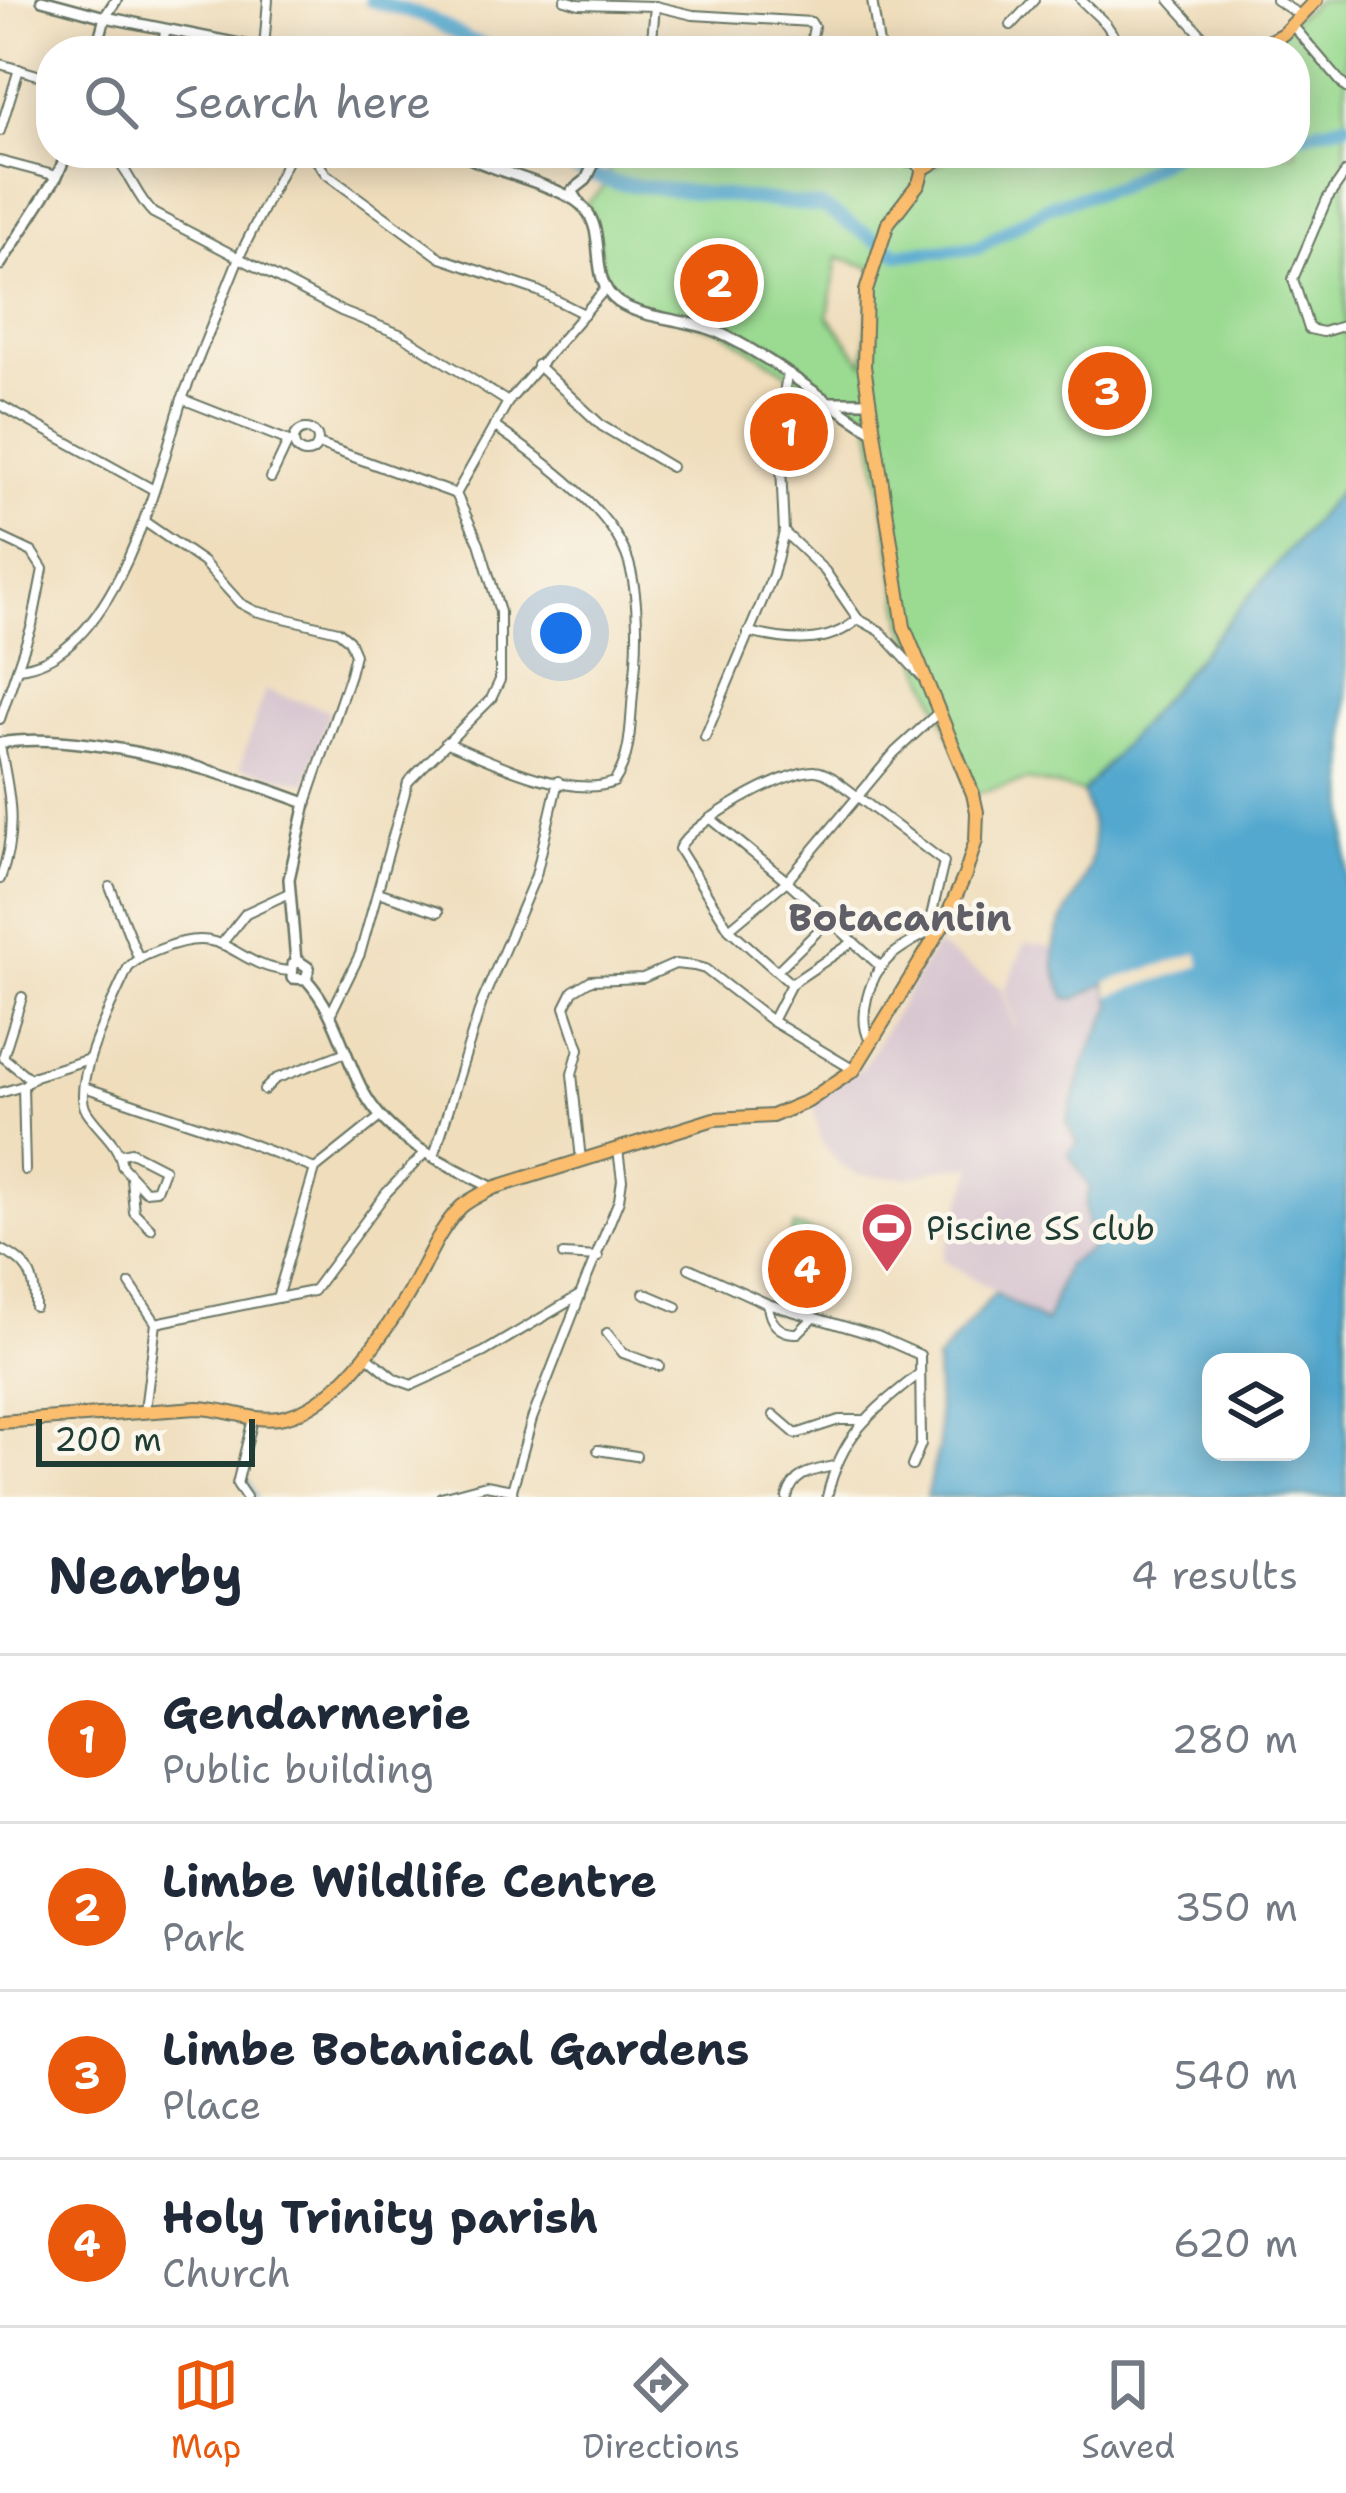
<!DOCTYPE html>
<style>
:root{--surface:#fff;--page:#f2f2f3;--text:#1f2937;--muted:#747a83;--line:#e0e1e3;--accent:#ea580c}
body{margin:0;font-family:"Shantell Sans",sans-serif;background:var(--page);color:var(--text)}
.controls{position:absolute;right:36px;bottom:36px;display:grid;overflow:hidden;border-radius:24px;box-shadow:0 6px 30px #0003}
.controls button{width:108px;height:108px;display:grid;place-items:center;padding:0;border:0;border-bottom:3px solid var(--line);background:var(--surface);color:var(--text);font:60px sans-serif}
.scale{position:absolute;left:36px;bottom:30px;width:219px;box-sizing:border-box;padding-left:12px;border:6px solid #1f3d34;border-top:0;font-size:33px;line-height:42px;white-space:nowrap;color:#1f3d34;-webkit-text-stroke:9px #fbf7ec;paint-order:stroke}
.you{position:absolute;left:561px;top:633px;width:42px;height:42px;margin:-30px;border:9px solid #fff;border-radius:50%;background:#1a73e8;box-shadow:0 0 0 18px #1a73e833}
.badge{display:grid;place-items:center;width:78px;height:78px;border-radius:50%;background:var(--accent);color:#fff;font-size:39px;font-weight:700}
.pin{position:absolute;translate:-50% -50%;border:6px solid #fff;box-shadow:0 3px 12px #0006}
.list{margin:0;padding:0;list-style:none}
h2{display:flex;justify-content:space-between;align-items:center;height:156px;margin:0;padding:0 48px;font-size:51px}
h2 small{font-size:39px;font-weight:400;color:var(--muted)}
.list li{display:grid;grid-template-columns:78px 1fr auto;gap:36px;align-items:center;box-sizing:border-box;height:168px;padding:0 48px;border-top:3px solid var(--line)}
.list b{display:block;font-size:45px;white-space:nowrap}
.list p{margin:0;font-size:39px;white-space:nowrap;color:var(--muted)}
.list em{font-size:39px;font-style:normal;color:var(--muted)}
.icon{flex:none;width:66px;height:66px;fill:none;stroke:currentColor;stroke-width:2;stroke-linecap:round;stroke-linejoin:round}
.map{position:relative;flex:none;width:1346px;height:1497px;overflow:hidden}
.search{position:absolute;background:var(--surface);box-shadow:0 6px 30px #0003;left:36px;right:36px;top:36px;height:132px;display:flex;align-items:center;gap:30px;box-sizing:border-box;padding:0 42px;border-radius:48px;color:var(--muted);font-size:45px}
.sheet{height:828px;background:var(--surface)}
nav{display:flex;justify-content:space-around;align-items:center;box-sizing:border-box;height:168px;border-top:3px solid var(--line);background:var(--surface);font-size:33px;color:var(--muted)}
nav a{display:grid;justify-items:center;gap:6px}
nav .on{color:var(--accent)}
.map>svg:first-child{display:block}
</style>
<div class="map">
<svg width="1346" height="1497" viewBox="0 0 1346 1497">
<rect width="100%" height="100%" fill="#fbf7ec"/>
<filter id="ink" filterUnits="userSpaceOnUse"><feTurbulence type="fractalNoise" baseFrequency=".00833" numOctaves="2"/><feDisplacementMap in="SourceGraphic" scale="24" xChannelSelector="R" yChannelSelector="G"/><feConvolveMatrix kernelMatrix="1 2 1 2 8 2 1 2 1" color-interpolation-filters="sRGB"/></filter>
<filter id="wash" filterUnits="userSpaceOnUse"><feTurbulence type="fractalNoise" baseFrequency=".004" numOctaves="4" result="noise"/><feDisplacementMap in="SourceGraphic" scale="48" xChannelSelector="R" yChannelSelector="G"/><feGaussianBlur stdDeviation="2.7" result="paint"/><feColorMatrix in="noise" values="0 0 0 0 0 0 0 0 0 0 0 0 0 0 0 0 0 1.4 0 .05"/><feComposite in="paint" operator="in"/></filter>
<g filter="url(#wash)">
<rect width="100%" height="100%" fill="#efddbb"/>
<g fill="#d1bdcb">
<path d="M 265,690 L 330,711 L 306,783 L 240,767 Z"/>
<path d="M 1025,943 L 1052,947 L 1062,991 L 1075,999 L 1106,982 L 1112,1009 L 1085,1061 L 1067,1122 L 1078,1143 L 1068,1153 L 1090,1188 L 1085,1205 L 1091,1249 L 1066,1265 L 1046,1323 L 942,1259 L 974,1166 L 943,1168 L 910,1178 L 860,1175 L 843,1168 L 821,1141 L 812,1100 L 864,1066 L 936,945 L 1001,987 L 1013,1022 L 1013,1033 L 1015,1022 L 1005,991 Z"/>
</g>
<g fill="#9ada91" stroke="#5c8c62" stroke-width="3" fill-rule="evenodd">
<path d="M 1318,0 L 1346,0 L 1346,483 L 1083,792 L 1028,780 L 975,794 L 904,624 L 869,416 L 790,375 L 723,331 L 624,304 L 607,288 L 593,217 L 586,204 L 603,188 L 612,162 C 664,139 797,157 857,159 C 880,160 902,158 924,157 L 936,167 L 956,153 L 1295,153 L 1295,51 L 1253,51 ZM 838,257 L 873,268 L 864,364 L 828,316 Z"/>
<path d="M 794,1226 L 837,1239 L 826,1275 L 783,1262 Z"/>
</g>
<path fill="#53a8cf" stroke="#397282" stroke-width="3" fill-rule="evenodd" d="M 1346,483 L 1346,1497 L 926,1497 L 939,1445 L 936,1361 L 995,1293 L 1046,1323 L 1066,1265 L 1091,1249 L 1085,1205 L 1090,1188 L 1068,1153 L 1078,1143 L 1067,1122 L 1085,1061 L 1112,1006 L 1106,983 L 1075,999 L 1066,998 C 1030,926 1087,908 1093,847 C 1095,829 1087,810 1083,792 ZM 1211,1362 L 1301,1362 L 1301,1452 L 1211,1452 Z"/>
<path fill="#efddbb" d="M 1198,953 L 1201,966 L 1109,996 L 1106,982 Z"/>
<g fill="none" stroke-linecap="round" stroke-linejoin="round">
<path stroke="#53a8cf" stroke-width="3" d="M 245,1476 L 256,1497"/>
<g stroke="#53a8cf" stroke-width="14">
<path d="M 371,0 L 429,18 L 467,39 L 501,51"/>
<path d="M 1295,135 L 1346,124"/>
<path d="M 563,153 L 574,168 L 615,183 L 823,207 L 898,254 L 977,248 L 1051,205 L 1117,187 L 1173,153"/>
</g>
</g>
</g>
<g filter="url(#ink)">
<g fill="none" stroke-linecap="round" stroke-linejoin="round">
<g stroke="#687563" stroke-width="12">
<g id="minor">
<path d="M 565,0 L 579,4 L 655,6 L 651,51"/>
<path d="M 872,0 L 880,51"/>
<path d="M 1081,0 L 1106,24 L 1124,51"/>
<path d="M 1170,0 L 1216,51"/>
<path d="M 1276,0 L 1300,15"/>
<path d="M 655,6 L 693,15 L 811,22 L 814,27 L 809,51"/>
<path d="M 1011,25 L 1034,0"/>
<path d="M 1293,26 L 1346,88"/>
<path d="M 264,48 L 268,0"/>
<path d="M 163,51 L 165,29"/>
<path d="M 0,64 L 51,79"/>
<path d="M 0,131 L 19,69"/>
<path d="M 111,153 C 129,170 135,195 153,213 L 341,311 L 402,335 L 508,402"/>
<path d="M 311,153 L 326,174 L 441,258 L 538,291 L 584,314"/>
<path d="M 0,161 L 57,176"/>
<path d="M 1346,172 L 1327,199 L 1293,279 L 1309,329 L 1323,332 L 1346,325"/>
<path d="M 537,365 L 602,426 L 671,467"/>
<path d="M 182,399 L 240,255 L 291,153"/>
<path d="M 0,405 L 154,490"/>
<circle cx="306" cy="441" r="12"/>
<path d="M 318,444 L 456,494 L 479,543 L 500,612 L 500,680 L 491,699 L 408,782 L 360,954 L 332,1011"/>
<path d="M 271,478 L 288,442"/>
<path d="M 456,494 L 508,402 L 606,288"/>
<path d="M 145,522 L 203,562 L 240,603 L 255,611 L 338,631 L 349,640 L 355,654 L 350,674 L 306,803"/>
<path d="M 784,532 L 825,571 L 858,619 L 880,631 L 922,677"/>
<path d="M 0,537 L 32,552 L 43,569 L 32,625 L 0,719"/>
<path d="M 748,632 C 786,641 827,647 858,619"/>
<path d="M 18,668 C 116,659 158,477 182,399 L 294,443"/>
<path d="M 705,737 L 773,575 L 784,532 L 779,422 L 787,376"/>
<path d="M 446,742 C 487,760 571,800 614,782 C 632,756 630,723 633,693 C 638,654 640,601 629,563 C 613,509 539,457 494,426"/>
<path d="M 0,746 C 10,793 18,832 0,879"/>
<path d="M 710,818 L 787,881 L 881,967"/>
<path d="M 110,887 L 138,957"/>
<path d="M 378,892 L 438,912"/>
<path d="M 729,929 L 787,881 L 895,752 L 940,711"/>
<path d="M 223,942 L 246,913 L 289,893"/>
<path d="M 778,970 L 829,920"/>
<path d="M 791,984 L 853,942"/>
<path d="M 772,1021 L 791,984 L 729,929 L 679,849 C 690,823 787,769 815,771 C 821,771 828,775 833,778 L 944,862 L 927,933"/>
<path d="M 870,1041 C 857,1018 869,976 889,958 C 900,947 917,939 931,931"/>
<path d="M 3,1057 L 22,997"/>
<path d="M 3,1057 L 30,1079"/>
<path d="M 23,1086 L 25,1170"/>
<path d="M 84,1087 L 236,1138 L 315,1169"/>
<path d="M 264,1090 L 275,1079 L 346,1052"/>
<path d="M 0,1093 L 23,1086 L 35,1076 L 89,1059"/>
<path d="M 122,1154 L 131,1152 L 164,1169 L 156,1190 L 145,1191 L 122,1166 C 119,1143 100,1132 87,1112 C 69,1085 115,997 128,968 C 138,957 147,955 161,949 C 230,921 232,967 290,971"/>
<path d="M 434,1156 L 482,1002 L 536,875 L 558,781"/>
<path d="M 581,1160 L 572,1074 L 579,1049 L 565,1007 L 573,991 L 591,980 L 643,978 L 675,964 L 694,966 L 705,969 L 772,1021 L 854,1070"/>
<path d="M 131,1178 L 134,1212 L 151,1229"/>
<path d="M 0,1249 C 28,1262 36,1276 35,1307"/>
<path d="M 563,1255 L 598,1257"/>
<path d="M 689,1268 L 768,1304 L 877,1336 L 920,1355 L 921,1444 L 912,1466"/>
<path d="M 130,1284 L 156,1323 L 145,1410"/>
<path d="M 644,1293 L 677,1307"/>
<path d="M 277,1298 L 313,1291 L 387,1192 L 424,1154"/>
<path d="M 768,1304 C 769,1322 779,1334 798,1333 L 813,1318"/>
<path d="M 156,1323 L 277,1298 L 315,1169 L 380,1117"/>
<path d="M 607,1333 L 623,1353 L 659,1366"/>
<path d="M 367,1356 L 395,1379 L 412,1385 L 484,1352 L 580,1295 L 619,1200 L 622,1180 L 618,1150"/>
<path d="M 774,1415 L 796,1434 L 839,1420 L 862,1420"/>
<path d="M 598,1450 L 636,1456"/>
<path d="M 512,1490 L 532,1419 L 580,1296"/>
<path d="M 246,1497 L 237,1484 L 253,1419"/>
<path d="M 441,1497 L 486,1485 L 512,1490 L 513,1497"/>
<path d="M 787,1497 C 794,1472 812,1471 834,1466"/>
<path d="M 827,1497 C 841,1435 871,1412 919,1374"/>
</g>
</g>
<g stroke="#687563" stroke-width="14">
<g id="tertiary">
<path d="M 42,0 L 105,17 L 275,51"/>
<path d="M 96,51 L 105,17 L 116,0"/>
<path d="M 460,153 C 490,172 567,186 585,209 C 608,236 587,279 618,302 C 645,320 685,318 715,331 C 770,355 820,399 871,430"/>
<path d="M 748,153 L 786,159 L 913,161 L 923,169"/>
<path d="M 579,202 L 572,191 L 586,180 L 599,153"/>
<path d="M 0,265 L 57,176 L 67,153"/>
<path d="M 829,402 L 868,402"/>
<path d="M 0,743 C 85,729 226,773 306,803 L 289,879 L 296,962"/>
<path d="M 306,979 L 292,978 L 293,964 L 300,962 L 309,968 L 306,979 C 335,1011 342,1049 361,1087 C 388,1142 442,1161 493,1188"/>
</g>
</g>
<g stroke="#687563" stroke-width="16">
<g id="trunk">
<path d="M 1251,51 L 1283,34 L 1316,0"/>
<path d="M 0,1422 L 197,1408 C 225,1408 251,1422 279,1418 C 331,1410 378,1343 404,1301 C 424,1270 435,1233 461,1207 C 470,1199 482,1194 493,1188 L 714,1119 L 772,1116 L 808,1101 L 854,1070 L 943,925 L 965,875 L 976,840 L 977,812 L 973,794 L 904,627 L 864,366 L 866,291 L 888,223 L 919,183 L 923,169 L 949,153"/>
</g>
</g>
<use href="#minor" stroke="#fff" stroke-width="8"/>
<use href="#tertiary" stroke="#fff" stroke-width="9"/>
<use href="#trunk" stroke="#fbbd6e" stroke-width="12"/>
</g>
</g>
<defs>
<g id="stadium-pin" transform="scale(2.7)"><path d="M0 17L-7.5 6A9.5 9.5 0 1 1 7.5 6Z" fill="#d1495b" stroke="#fbf7ec"/><path d="M0-5a6.5 5 0 1 0 0 10a6.5 5 0 1 0 0-10ZM-3.5-1.8h7v3.6h-7Z" fill="#fff"/></g>
</defs>
<g fill-rule="evenodd">
<use href="#stadium-pin" x="887" y="1228"/>
</g>
<g text-anchor="middle" dominant-baseline="central" stroke-width="9" stroke-linejoin="round" paint-order="stroke">
<g font-size="33" fill="#1f3d34" stroke="#fbf7ec" text-anchor="start">
<text x="926" y="1228">Piscine SS club</text>
</g>
<g font-size="39" font-weight="bold" fill="#605e66" stroke="#fbf7ec">
<text x="900" y="917">Botacantin</text>
</g>
</g>
</svg>
<div class="controls">
<button><svg class="icon" aria-label="layers" viewBox="0 0 24 24"><path d="M12 4l9 5-9 5-9-5zM3 14l9 5 9-5"/></svg></button>
</div>
<div class="scale">200 m</div>
<div class="you"></div>
<div class="pin badge" style="left:789px;top:432px">1</div>
<div class="pin badge" style="left:719px;top:283px">2</div>
<div class="pin badge" style="left:1107px;top:391px">3</div>
<div class="pin badge" style="left:807px;top:1269px">4</div>
<div class="search"><svg class="icon" aria-label="search" viewBox="0 0 24 24"><circle cx="10" cy="10" r="6"/><path d="M15 15l6 6"/></svg>Search here</div>
</div>
<section class="sheet">
<h2>Nearby<small>4 results</small></h2>
<ul class="list">
<li><span class="badge">1</span><div><b>Gendarmerie</b><p>Public building</p></div><em>280 m</em></li>
<li><span class="badge">2</span><div><b>Limbe Wildlife Centre</b><p>Park</p></div><em>350 m</em></li>
<li><span class="badge">3</span><div><b>Limbe Botanical Gardens</b><p>Place</p></div><em>540 m</em></li>
<li><span class="badge">4</span><div><b>Holy Trinity parish</b><p>Church</p></div><em>620 m</em></li>
</ul>
</section>
<nav>
<a class="on"><svg class="icon" aria-label="map" viewBox="0 0 24 24"><path d="M3 6l6-2 6 2 6-2v14l-6 2-6-2-6 2zM9 4v14M15 6v14"/></svg>Map</a>
<a><svg class="icon" aria-label="directions" viewBox="0 0 24 24"><path d="M12 3l9 9-9 9-9-9zM9 14v-3h6M13 9l2 2-2 2"/></svg>Directions</a>
<a><svg class="icon" aria-label="saved" viewBox="0 0 24 24"><path d="M7 4h10v16l-5-4-5 4z"/></svg>Saved</a>
</nav>
